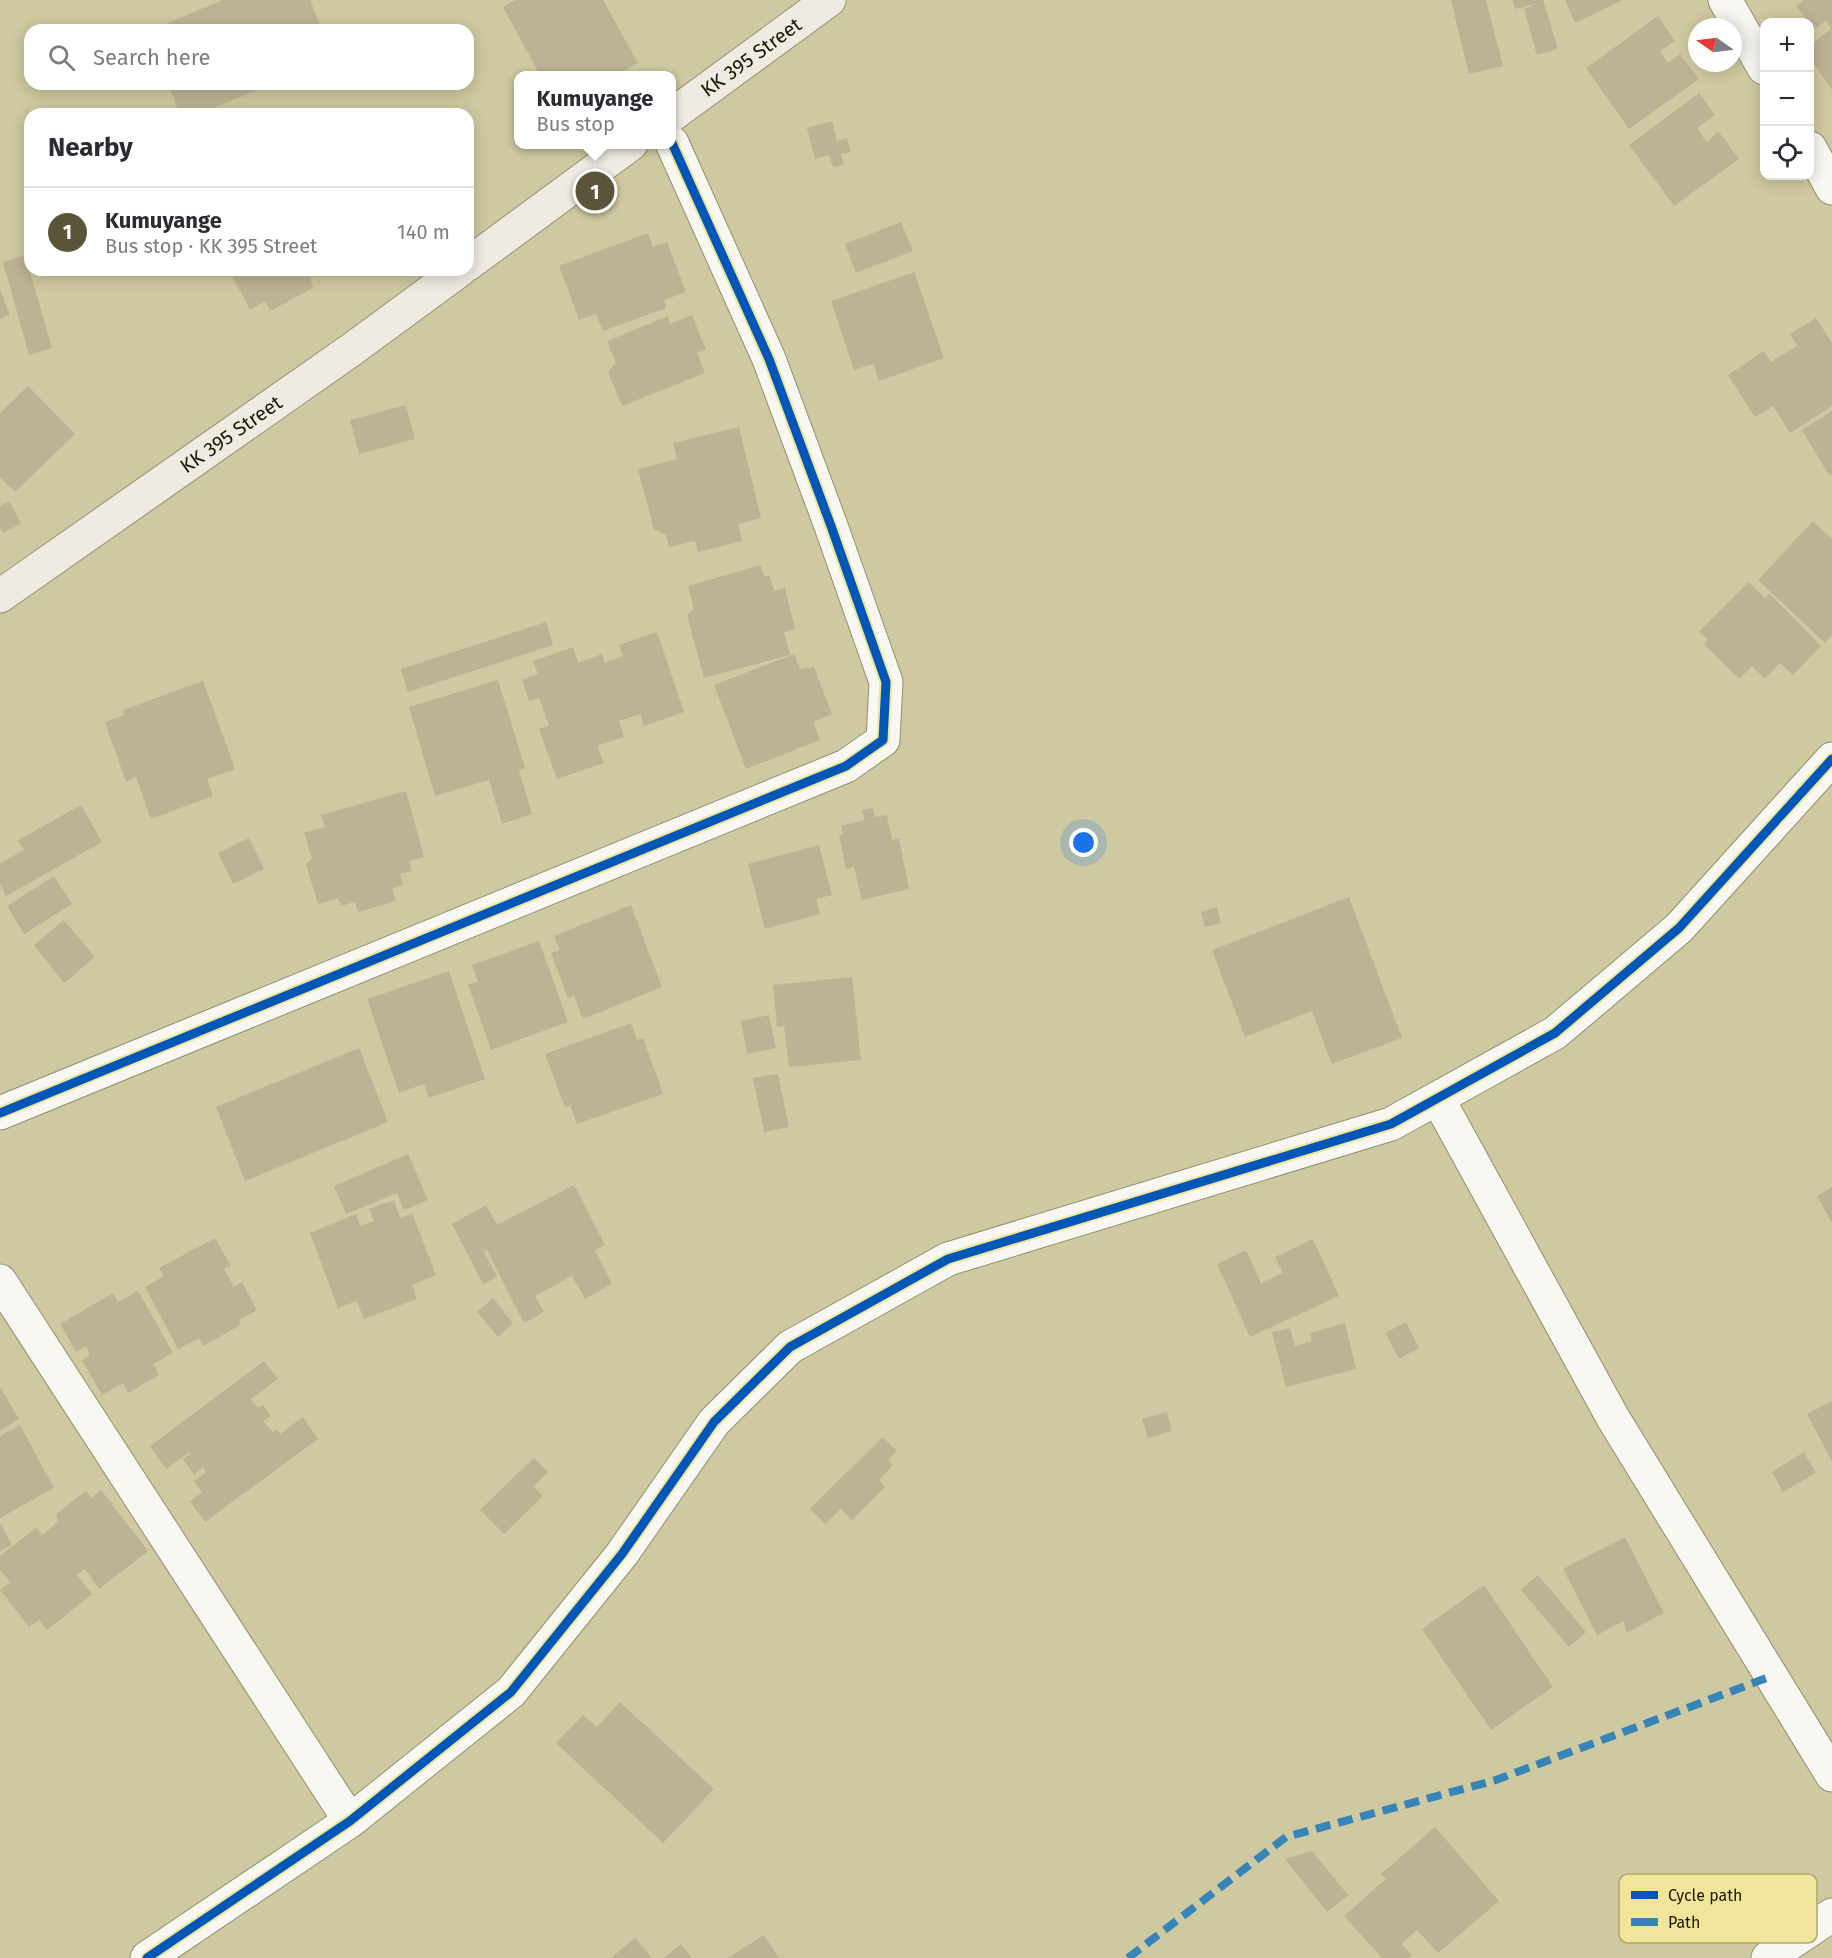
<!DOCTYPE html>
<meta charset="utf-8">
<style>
:root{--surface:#fff;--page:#f2f2f3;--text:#2b2b33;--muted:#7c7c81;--line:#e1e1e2;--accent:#5a5538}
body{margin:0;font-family:"Fira Sans",sans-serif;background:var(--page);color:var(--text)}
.controls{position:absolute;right:18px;top:18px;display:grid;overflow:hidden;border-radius:12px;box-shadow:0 3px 15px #0003}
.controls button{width:54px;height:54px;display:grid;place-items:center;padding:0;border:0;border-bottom:2px solid var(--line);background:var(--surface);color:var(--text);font:30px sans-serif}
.compass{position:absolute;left:1688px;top:18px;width:54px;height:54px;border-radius:50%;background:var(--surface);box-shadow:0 3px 15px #0003;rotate:284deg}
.you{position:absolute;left:1084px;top:843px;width:21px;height:21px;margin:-15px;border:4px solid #fff;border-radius:50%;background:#1a73e8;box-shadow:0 0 0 9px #1a73e833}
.badge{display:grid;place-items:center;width:39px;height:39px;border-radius:50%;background:var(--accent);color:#fff;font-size:20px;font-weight:700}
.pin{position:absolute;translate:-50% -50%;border:3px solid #fff;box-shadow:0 2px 6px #0006}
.popup{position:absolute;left:514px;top:71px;width:162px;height:78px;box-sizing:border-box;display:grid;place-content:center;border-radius:12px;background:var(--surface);filter:drop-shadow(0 2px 4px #0005);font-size:20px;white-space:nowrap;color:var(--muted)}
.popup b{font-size:22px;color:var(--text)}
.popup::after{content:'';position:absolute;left:50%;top:100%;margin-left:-12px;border:12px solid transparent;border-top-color:var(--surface)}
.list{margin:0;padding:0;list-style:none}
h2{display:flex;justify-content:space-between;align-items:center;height:78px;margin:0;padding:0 24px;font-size:26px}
h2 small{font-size:20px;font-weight:400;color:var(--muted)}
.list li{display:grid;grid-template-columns:39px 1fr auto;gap:18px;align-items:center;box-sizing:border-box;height:90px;padding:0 24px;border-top:2px solid var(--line)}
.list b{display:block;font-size:22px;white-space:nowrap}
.list p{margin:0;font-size:20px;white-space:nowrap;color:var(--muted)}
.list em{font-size:20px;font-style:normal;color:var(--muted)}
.icon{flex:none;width:33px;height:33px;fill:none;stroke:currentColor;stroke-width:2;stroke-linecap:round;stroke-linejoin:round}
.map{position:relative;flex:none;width:1832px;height:1958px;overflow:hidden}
.search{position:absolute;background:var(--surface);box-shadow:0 3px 15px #0003;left:24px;top:24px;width:450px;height:66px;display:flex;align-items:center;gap:15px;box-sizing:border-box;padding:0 21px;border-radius:18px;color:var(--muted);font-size:22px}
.panel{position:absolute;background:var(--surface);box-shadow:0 3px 15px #0003;left:24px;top:108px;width:450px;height:168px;border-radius:18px}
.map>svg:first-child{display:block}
</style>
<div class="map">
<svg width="1832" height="1958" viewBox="0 0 1832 1958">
<rect width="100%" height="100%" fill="#cfc9a1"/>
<g fill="#bdb394">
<path d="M 223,0 L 310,0 L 322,30 L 151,30 Z"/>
<path d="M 516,0 L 603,0 L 638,63 L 615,75 L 540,75 L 503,7 Z"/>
<path d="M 1451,0 L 1486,0 L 1503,66 L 1469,74 Z"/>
<path d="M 1513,0 L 1543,0 L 1558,49 L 1537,55 L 1524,9 L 1536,4 L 1515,9 Z"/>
<path d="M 1565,0 L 1623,0 L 1575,23 Z"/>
<path d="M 1804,0 L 1832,0 L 1832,90 L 1810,58 L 1810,45 L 1831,29 L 1826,21 L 1813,30 L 1810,22 L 1808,22 L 1796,6 Z"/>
<path d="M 1658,16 L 1675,41 L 1660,51 L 1668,63 L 1680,54 L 1699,79 L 1629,129 L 1586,68 Z"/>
<path d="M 168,84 L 272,84 L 199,114 L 180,114 Z"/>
<path d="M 1699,93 L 1715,115 L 1697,128 L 1707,143 L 1718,131 L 1739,159 L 1674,206 L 1629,145 Z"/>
<path d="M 832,121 L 837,141 L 847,138 L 851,152 L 841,154 L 844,165 L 833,167 L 829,155 L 815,159 L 807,128 Z"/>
<path d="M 901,222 L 913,251 L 856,273 L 845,244 Z"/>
<path d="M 648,233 L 653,247 L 667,242 L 686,292 L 664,300 L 666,308 L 603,331 L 596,314 L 579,320 L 559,266 Z"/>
<path d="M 25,255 L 52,348 L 29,355 L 3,262 Z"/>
<path d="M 229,270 L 323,270 L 310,277 L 313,288 L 270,311 L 265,301 L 250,310 Z"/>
<path d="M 914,272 L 944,358 L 879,381 L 873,364 L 854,370 L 831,301 Z"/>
<path d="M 0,289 L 10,315 L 0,319 Z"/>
<path d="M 692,315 L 706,350 L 697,353 L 705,373 L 622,406 L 608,372 L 616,363 L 607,341 L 668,316 L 670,324 Z"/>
<path d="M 1816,318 L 1832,343 L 1832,406 L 1790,433 L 1773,406 L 1755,417 L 1728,375 L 1764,351 L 1771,362 L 1797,346 L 1790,334 Z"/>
<path d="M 28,386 L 75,434 L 15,492 L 0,477 L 0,413 Z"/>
<path d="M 406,405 L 415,439 L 359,454 L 350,420 Z"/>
<path d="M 1832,411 L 1832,474 L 1829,475 L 1802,430 Z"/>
<path d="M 739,427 L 761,518 L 738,524 L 742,541 L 698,552 L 695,541 L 669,547 L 666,535 L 654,529 L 638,469 L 677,459 L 673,443 Z"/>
<path d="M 9,501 L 21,524 L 3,533 L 0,528 L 0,506 Z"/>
<path d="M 1813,521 L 1832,539 L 1832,635 L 1825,643 L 1758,580 Z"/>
<path d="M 761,565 L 764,576 L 770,576 L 774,591 L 785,588 L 795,629 L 784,632 L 790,655 L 704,678 L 687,615 L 694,609 L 688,586 Z"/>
<path d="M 1749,582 L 1765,598 L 1770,594 L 1821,646 L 1793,675 L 1780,663 L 1765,679 L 1752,666 L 1739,679 L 1704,644 L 1708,640 L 1699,632 Z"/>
<path d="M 546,622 L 553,645 L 408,692 L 401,669 Z"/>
<path d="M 657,632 L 684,712 L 644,726 L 640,714 L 619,721 L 624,737 L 597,746 L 604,763 L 557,779 L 539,729 L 549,725 L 539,698 L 529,701 L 522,680 L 538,674 L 533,661 L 573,647 L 578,663 L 602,654 L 605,663 L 623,656 L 619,645 Z"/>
<path d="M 794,654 L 800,669 L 814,667 L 832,714 L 813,722 L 820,740 L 746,769 L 714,685 Z"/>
<path d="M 498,680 L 525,768 L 519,770 L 532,814 L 502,824 L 489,780 L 435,796 L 409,707 Z"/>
<path d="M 203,681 L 235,769 L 207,779 L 213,796 L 151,819 L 136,777 L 126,782 L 105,722 L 124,715 L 123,710 Z"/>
<path d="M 406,791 L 424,857 L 409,861 L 412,871 L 400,874 L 403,885 L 392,888 L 396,901 L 358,912 L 355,902 L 341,906 L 338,898 L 318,904 L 306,864 L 312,859 L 304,833 L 325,827 L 321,815 Z"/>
<path d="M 81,805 L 102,842 L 6,896 L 0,884 L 0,863 L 24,850 L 18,840 Z"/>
<path d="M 873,808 L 875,817 L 887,815 L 892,840 L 899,838 L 909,889 L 862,900 L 854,867 L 846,869 L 839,836 L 843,833 L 841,826 L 864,820 L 862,810 Z"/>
<path d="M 249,838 L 264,869 L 233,884 L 218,853 Z"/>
<path d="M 819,845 L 832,895 L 816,899 L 820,914 L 765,929 L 748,864 Z"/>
<path d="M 54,876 L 72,904 L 24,934 L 7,906 Z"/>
<path d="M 1349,897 L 1402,1038 L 1332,1064 L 1312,1011 L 1245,1037 L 1212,950 Z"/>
<path d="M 631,905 L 662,987 L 583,1019 L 574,996 L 568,998 L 551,953 L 560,950 L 554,936 Z"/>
<path d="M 1217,907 L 1221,923 L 1205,927 L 1201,912 Z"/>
<path d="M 64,920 L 95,957 L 64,983 L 34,945 Z"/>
<path d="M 539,941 L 568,1022 L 491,1050 L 468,984 L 478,982 L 472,965 Z"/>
<path d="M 449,971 L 485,1079 L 429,1098 L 424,1084 L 399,1093 L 367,999 Z"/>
<path d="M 852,977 L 861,1060 L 789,1067 L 784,1026 L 777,1027 L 773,985 Z"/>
<path d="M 769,1015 L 776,1048 L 747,1054 L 741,1021 Z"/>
<path d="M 631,1023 L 637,1040 L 643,1038 L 663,1094 L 577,1124 L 570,1105 L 565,1107 L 545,1054 Z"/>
<path d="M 359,1048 L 388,1122 L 245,1181 L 216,1107 Z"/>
<path d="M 778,1074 L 789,1127 L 764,1132 L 753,1078 Z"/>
<path d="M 408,1154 L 428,1200 L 404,1210 L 397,1193 L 346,1214 L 334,1186 Z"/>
<path d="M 574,1185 L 605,1245 L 595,1250 L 612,1284 L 585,1299 L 572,1276 L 535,1296 L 544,1312 L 524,1323 L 487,1250 L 484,1252 L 497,1277 L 483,1284 L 452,1224 L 486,1205 L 497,1225 Z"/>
<path d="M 1832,1187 L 1832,1223 L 1817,1196 Z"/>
<path d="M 394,1200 L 400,1218 L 412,1213 L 436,1275 L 412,1285 L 417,1299 L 364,1319 L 357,1301 L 338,1308 L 310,1233 L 356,1214 L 360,1226 L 374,1221 L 369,1209 Z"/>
<path d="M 215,1238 L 231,1266 L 224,1269 L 234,1287 L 242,1282 L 257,1310 L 239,1320 L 241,1325 L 203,1346 L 199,1338 L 178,1349 L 145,1287 L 164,1276 L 159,1268 Z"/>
<path d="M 1313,1239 L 1339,1296 L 1250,1337 L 1217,1264 L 1246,1250 L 1261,1283 L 1283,1273 L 1275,1257 Z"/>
<path d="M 138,1291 L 173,1353 L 153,1364 L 159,1375 L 128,1393 L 123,1383 L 102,1395 L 82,1360 L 90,1355 L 86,1346 L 76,1352 L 60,1324 L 113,1293 L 118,1302 Z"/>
<path d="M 493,1298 L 513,1323 L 498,1337 L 477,1312 Z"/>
<path d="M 1406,1322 L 1419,1348 L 1399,1359 L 1385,1333 Z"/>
<path d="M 1345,1323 L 1356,1369 L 1286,1387 L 1272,1332 L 1290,1328 L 1295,1346 L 1312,1341 L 1310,1333 Z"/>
<path d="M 264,1361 L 278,1379 L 251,1399 L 258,1408 L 263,1405 L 271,1416 L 263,1421 L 272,1432 L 277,1429 L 280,1434 L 303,1417 L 318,1439 L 205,1522 L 190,1501 L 202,1492 L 194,1481 L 206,1472 L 203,1467 L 194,1475 L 183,1459 L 191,1454 L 190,1452 L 166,1469 L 150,1446 Z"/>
<path d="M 0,1387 L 19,1419 L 0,1431 Z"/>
<path d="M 1832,1401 L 1832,1461 L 1807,1414 Z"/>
<path d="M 1167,1412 L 1172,1431 L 1148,1438 L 1142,1419 Z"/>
<path d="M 20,1425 L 54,1488 L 0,1518 L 0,1436 Z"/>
<path d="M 883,1437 L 897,1451 L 888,1460 L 893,1465 L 879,1480 L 885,1487 L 852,1520 L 841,1509 L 825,1524 L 810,1509 Z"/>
<path d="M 1804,1452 L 1816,1473 L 1783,1492 L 1772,1472 Z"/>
<path d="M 534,1458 L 548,1472 L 534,1486 L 543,1496 L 504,1534 L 480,1510 Z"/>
<path d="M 101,1490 L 148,1551 L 99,1589 L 85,1569 L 77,1575 L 92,1594 L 47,1630 L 39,1620 L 29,1627 L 0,1590 L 10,1582 L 0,1570 L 0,1556 L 36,1528 L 42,1535 L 58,1522 L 56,1514 L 86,1491 L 92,1498 Z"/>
<path d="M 0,1523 L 12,1545 L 0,1551 Z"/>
<path d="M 1625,1537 L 1664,1613 L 1626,1633 L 1624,1621 L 1597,1635 L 1563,1569 Z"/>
<path d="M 1538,1575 L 1586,1632 L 1569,1647 L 1521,1590 Z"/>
<path d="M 1484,1585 L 1553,1687 L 1491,1730 L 1422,1629 Z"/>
<path d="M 620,1702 L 714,1789 L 663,1843 L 556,1743 L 583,1715 L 597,1727 Z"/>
<path d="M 1435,1827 L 1499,1901 L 1438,1953 L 1417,1930 L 1401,1944 L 1412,1955 L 1408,1958 L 1382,1958 L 1344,1916 L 1386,1879 L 1381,1874 Z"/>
<path d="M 1312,1851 L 1348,1895 L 1327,1912 L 1285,1859 Z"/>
<path d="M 764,1935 L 779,1958 L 728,1958 Z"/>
<path d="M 635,1938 L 652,1958 L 611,1958 Z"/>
<path d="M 681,1944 L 692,1958 L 664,1958 Z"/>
</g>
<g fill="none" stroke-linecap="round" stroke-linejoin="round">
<g stroke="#948f6f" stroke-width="35">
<g id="street">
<path d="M 1725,0 L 1764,68"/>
<path d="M 1810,148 L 1832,188"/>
<path d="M 1438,1099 L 1613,1418 L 1832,1775"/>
<path d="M 0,1113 L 846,766 L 883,740 L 886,682 L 831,526 L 769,359 L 672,143"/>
<path d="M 0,1281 L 350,1821"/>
<path d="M 147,1958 L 350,1821 L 511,1692 L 622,1554 L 714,1422 L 790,1347 L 948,1259 L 1391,1124 L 1555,1033 L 1679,928 L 1832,759"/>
<path d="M 1768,1958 L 1832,1915"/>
</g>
</g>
<g stroke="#948f6f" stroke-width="35">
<g id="secondary">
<path id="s1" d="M 672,115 L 829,0"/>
<path d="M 468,264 L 631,144"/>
<path id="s2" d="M 0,596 L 351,350 L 460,270"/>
</g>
</g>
<use href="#street" stroke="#f8f7f1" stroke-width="33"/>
<use href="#secondary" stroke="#efeae2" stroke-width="33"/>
<path stroke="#3684b8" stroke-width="8" stroke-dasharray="15 8" stroke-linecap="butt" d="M 1128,1958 L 1286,1837 L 1496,1780 L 1772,1676"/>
<g stroke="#f0e59a" stroke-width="13">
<g id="cycleway">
<path d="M 0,1113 L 846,766 L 883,740 L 886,682 L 831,526 L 769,359 L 672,143"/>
<path d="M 147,1958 L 350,1821 L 511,1692 L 622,1554 L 714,1422 L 790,1347 L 948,1259 L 1391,1124 L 1555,1033 L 1679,928 L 1832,759"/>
</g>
</g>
<use href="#cycleway" stroke="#0057b8" stroke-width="9"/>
</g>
<g text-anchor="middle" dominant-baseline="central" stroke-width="4.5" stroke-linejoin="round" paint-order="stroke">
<g font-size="20" fill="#1b1700" stroke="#f0e59a">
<text stroke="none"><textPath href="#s1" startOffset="98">KK 395 Street</textPath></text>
<text stroke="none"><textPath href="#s2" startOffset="282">KK 395 Street</textPath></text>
</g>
</g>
<rect x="1619" y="1874" width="198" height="69" rx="9" fill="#f0e59a" stroke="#b0a76c" stroke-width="1.5"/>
<rect x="1631" y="1891" width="27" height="8" fill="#0057b8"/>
<rect x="1631" y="1918" width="27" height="8" fill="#3684b8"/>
<g font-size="16" fill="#1b1700">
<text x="1668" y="1901">Cycle path</text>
<text x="1668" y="1928">Path</text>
</g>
</svg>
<div class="controls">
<button>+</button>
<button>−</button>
<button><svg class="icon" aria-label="locate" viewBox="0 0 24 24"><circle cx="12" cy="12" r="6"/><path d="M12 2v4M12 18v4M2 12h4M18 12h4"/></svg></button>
</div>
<svg class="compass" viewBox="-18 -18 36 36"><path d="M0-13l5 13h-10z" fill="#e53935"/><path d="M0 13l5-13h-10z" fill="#7c7c81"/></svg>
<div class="you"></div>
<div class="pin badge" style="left:595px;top:191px">1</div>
<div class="popup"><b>Kumuyange</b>Bus stop</div>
<div class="search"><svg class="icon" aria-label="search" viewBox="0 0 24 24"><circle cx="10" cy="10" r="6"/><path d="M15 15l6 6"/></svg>Search here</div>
<section class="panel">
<h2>Nearby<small></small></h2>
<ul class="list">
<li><span class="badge">1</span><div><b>Kumuyange</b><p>Bus stop · KK 395 Street</p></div><em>140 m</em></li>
</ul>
</section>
</div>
